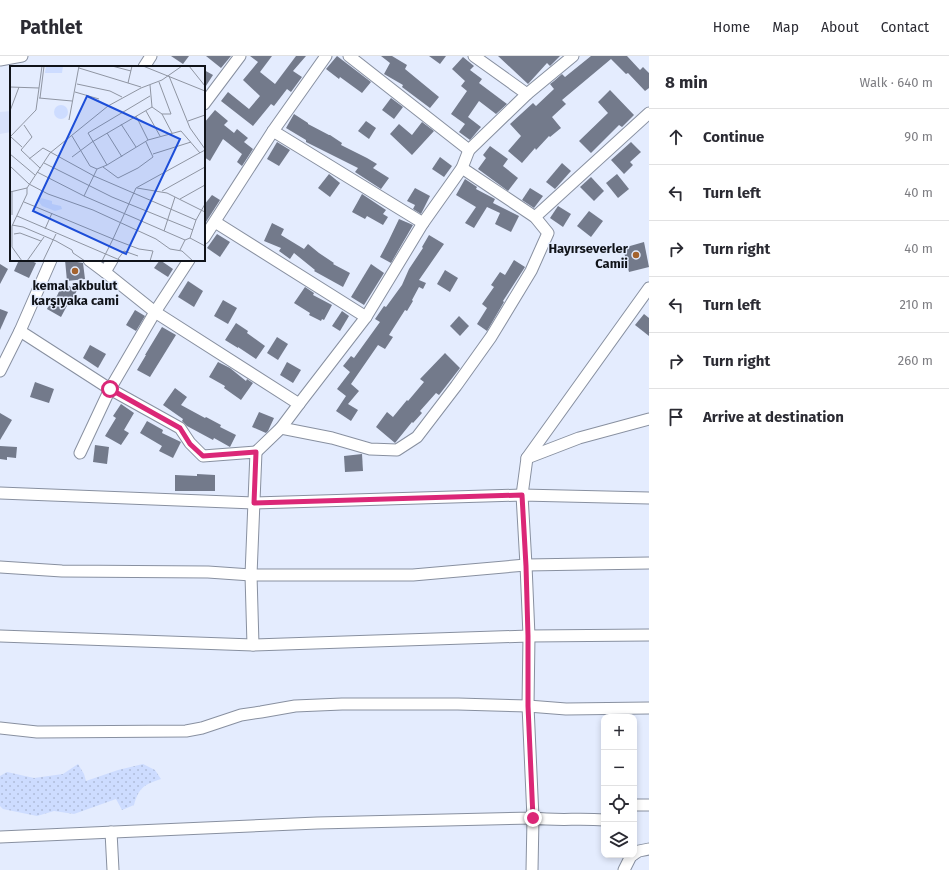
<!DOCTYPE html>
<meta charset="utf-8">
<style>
:root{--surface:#fff;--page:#f7f7f7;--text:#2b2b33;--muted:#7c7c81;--line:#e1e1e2}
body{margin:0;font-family:"Fira Sans",sans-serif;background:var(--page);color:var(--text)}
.controls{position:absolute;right:12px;bottom:12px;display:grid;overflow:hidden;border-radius:8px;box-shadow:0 2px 6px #0003}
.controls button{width:36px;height:36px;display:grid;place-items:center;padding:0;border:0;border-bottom:1px solid var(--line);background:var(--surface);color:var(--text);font:20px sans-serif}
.stop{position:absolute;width:12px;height:12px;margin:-9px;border:3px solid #db2777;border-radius:50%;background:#fff}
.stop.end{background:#db2777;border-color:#fff;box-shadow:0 1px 4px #0008}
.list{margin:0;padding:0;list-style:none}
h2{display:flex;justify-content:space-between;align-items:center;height:52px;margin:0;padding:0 16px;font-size:17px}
h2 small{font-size:13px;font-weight:400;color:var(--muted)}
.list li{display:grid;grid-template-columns:26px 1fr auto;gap:12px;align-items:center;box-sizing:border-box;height:56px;padding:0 16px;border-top:1px solid var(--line)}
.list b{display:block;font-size:15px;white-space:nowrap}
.list em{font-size:13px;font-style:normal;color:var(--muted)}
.icon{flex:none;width:22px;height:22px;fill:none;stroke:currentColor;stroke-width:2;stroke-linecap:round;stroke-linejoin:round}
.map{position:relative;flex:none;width:649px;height:814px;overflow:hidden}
header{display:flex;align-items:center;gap:24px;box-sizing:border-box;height:56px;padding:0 20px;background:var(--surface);border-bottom:1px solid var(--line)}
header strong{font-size:19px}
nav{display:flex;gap:22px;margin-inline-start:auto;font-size:14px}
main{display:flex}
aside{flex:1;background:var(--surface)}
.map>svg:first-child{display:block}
</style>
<header>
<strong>Pathlet</strong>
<nav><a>Home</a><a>Map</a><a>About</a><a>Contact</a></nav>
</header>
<main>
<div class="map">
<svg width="649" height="814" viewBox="0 0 649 814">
<defs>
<pattern id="park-dots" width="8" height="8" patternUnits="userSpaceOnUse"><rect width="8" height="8" fill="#cddcff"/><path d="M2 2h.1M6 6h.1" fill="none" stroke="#afbcda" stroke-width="1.8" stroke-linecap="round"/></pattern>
</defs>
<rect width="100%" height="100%" fill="#e4ecfe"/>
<path fill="#d7e1fb" d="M 11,55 L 11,76 L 0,78 L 0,56 Z"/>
<path fill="url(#park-dots)" d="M 78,708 L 84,718 L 86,725 L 118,714 L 143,708 L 155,714 L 161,723 C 144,729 139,731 134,749 L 122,754 L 116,743 L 74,758 L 54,755 L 37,760 L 3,753 L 0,750 L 0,720 L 7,716 L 34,722 L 63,718 Z"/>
<g fill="#737a8b">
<path d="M 171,0 L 189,0 L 183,8 Z"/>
<path d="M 206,0 L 231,0 L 221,12 Z"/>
<path d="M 250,0 L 272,0 L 260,16 L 275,28 L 296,0 L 306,0 L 293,15 L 302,21 L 291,36 L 287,33 L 274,50 L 271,48 L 253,70 L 221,45 L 228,36 L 249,53 L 260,40 L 243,24 L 258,6 Z"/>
<path d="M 337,0 L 371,26 L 362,37 L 340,21 L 339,23 L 326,13 Z"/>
<path d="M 381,0 L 392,0 L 407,9 L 405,13 L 439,41 L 430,52 L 402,31 L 403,29 L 384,18 L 390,7 Z"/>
<path d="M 429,0 L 446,0 L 440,8 Z"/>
<path d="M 498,0 L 560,0 L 550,10 L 547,7 L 528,28 Z"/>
<path d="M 591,0 L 627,0 L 640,14 L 643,11 L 649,17 L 649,32 L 645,35 L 628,17 L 626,18 L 611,3 L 562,44 L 566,48 L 552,61 L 561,72 L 550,81 L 549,80 L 536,94 L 535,92 L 522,107 L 508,95 L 521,80 L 510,68 L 533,47 L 536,50 L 554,33 L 550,28 L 554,25 L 562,18 L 565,21 Z"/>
<path d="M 463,1 L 474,10 L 470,14 L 482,23 L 479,27 L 507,48 L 496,58 L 479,45 L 468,61 L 481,71 L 470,84 L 459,76 L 465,68 L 451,58 L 467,35 L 461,30 L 465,25 L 452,13 Z"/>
<path d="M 204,14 L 213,19 L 204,33 Z"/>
<path d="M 610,34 L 634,59 L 622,71 L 619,69 L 591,97 L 579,85 L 608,57 L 598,46 Z"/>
<path d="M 391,42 L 403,51 L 394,63 L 382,54 Z"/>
<path d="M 215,54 L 228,65 L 224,69 L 234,77 L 237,73 L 248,82 L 244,86 L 253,93 L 242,110 L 237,106 L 242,98 L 223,83 L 210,105 L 204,101 L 204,67 Z"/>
<path d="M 294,58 L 308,67 L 308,68 L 329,79 L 330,79 L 342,87 L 341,89 L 367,102 L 377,108 L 373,112 L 389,122 L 381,133 L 355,116 L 358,112 L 306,86 L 306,84 L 286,72 Z"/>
<path d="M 366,65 L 376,72 L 369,83 L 358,75 Z"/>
<path d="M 422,66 L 434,75 L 412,99 L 390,78 L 399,68 L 412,79 Z"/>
<path d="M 277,86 L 290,94 L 279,110 L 267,103 Z"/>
<path d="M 631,86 L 641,96 L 630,106 L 633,109 L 624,118 L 611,104 Z"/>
<path d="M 490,90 L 508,103 L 503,110 L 518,122 L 508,135 L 478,113 L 486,102 L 483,99 Z"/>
<path d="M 440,101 L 452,110 L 444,121 L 432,113 Z"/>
<path d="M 562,107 L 571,115 L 555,133 L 546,126 Z"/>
<path d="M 329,118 L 340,127 L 330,141 L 318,132 Z"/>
<path d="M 617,118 L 629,133 L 618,142 L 606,127 Z"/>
<path d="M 591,121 L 604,135 L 594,145 L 580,131 Z"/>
<path d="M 465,123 L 477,131 L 476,133 L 495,143 L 493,147 L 519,160 L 511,176 L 495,168 L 500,157 L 487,151 L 474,172 L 465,167 L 476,151 L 456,139 Z"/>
<path d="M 415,132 L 430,140 L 421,158 L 413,153 L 415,149 L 407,145 Z"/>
<path d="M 530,132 L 543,140 L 534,152 L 522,144 Z"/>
<path d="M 362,138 L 386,154 L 383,158 L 388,161 L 383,169 L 367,160 L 365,163 L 352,156 Z"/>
<path d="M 212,139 L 220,144 L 204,169 L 204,149 Z"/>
<path d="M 558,150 L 571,158 L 563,171 L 550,162 Z"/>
<path d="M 589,155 L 603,165 L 591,181 L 577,170 Z"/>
<path d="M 399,163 L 413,169 L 391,207 L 380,201 L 388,186 Z"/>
<path d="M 272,167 L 284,173 L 281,179 L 304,193 L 308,188 L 319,197 L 334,207 L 333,208 L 350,217 L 343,231 L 314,215 L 315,214 L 294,197 L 290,203 L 279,195 L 281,192 L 264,185 Z"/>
<path d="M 217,178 L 230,186 L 220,201 L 207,192 Z"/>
<path d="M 429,179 L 444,188 L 419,224 L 426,227 L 423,233 L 419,231 L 412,244 L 413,245 L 407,255 L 405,254 L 389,279 L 393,281 L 385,293 L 378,289 L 351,328 L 359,335 L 348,348 L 358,354 L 351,365 L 336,355 L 346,340 L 337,333 L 350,316 L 343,310 L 351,300 L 354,302 L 380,266 L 375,263 L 384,250 L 386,251 L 402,229 L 409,213 L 423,192 L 422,191 Z"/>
<path d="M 644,186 L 649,211 L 629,216 L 623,192 Z"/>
<path d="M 19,204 L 29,204 L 36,207 L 29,222 L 14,215 Z"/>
<path d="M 65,204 L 83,207 L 85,223 L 67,225 Z"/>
<path d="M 160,204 L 173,213 L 168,221 L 154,212 Z"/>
<path d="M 514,204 L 525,211 L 503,245 L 504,246 L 487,275 L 477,268 L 487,252 L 482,248 L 494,231 L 491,229 L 500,216 L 505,219 Z"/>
<path d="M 0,208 L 8,213 L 0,228 Z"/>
<path d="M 371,208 L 384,217 L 364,249 L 351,241 Z"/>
<path d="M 445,214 L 458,222 L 450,236 L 437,228 Z"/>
<path d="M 188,225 L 203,235 L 194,251 L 178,241 Z"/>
<path d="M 63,227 L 77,234 L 71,247 L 69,246 L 61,261 L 47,253 L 53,241 L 56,242 Z"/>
<path d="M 305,231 L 314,237 L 313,239 L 332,249 L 324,264 L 322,263 L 321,265 L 309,259 L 310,257 L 294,247 Z"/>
<path d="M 223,244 L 237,252 L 228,268 L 214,260 Z"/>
<path d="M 0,253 L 8,256 L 0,274 Z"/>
<path d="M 135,254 L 145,260 L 136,275 L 126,269 Z"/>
<path d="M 342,255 L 349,260 L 340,275 L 332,270 Z"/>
<path d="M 644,258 L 649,262 L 649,280 L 635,269 Z"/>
<path d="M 459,260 L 469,270 L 460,280 L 450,270 Z"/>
<path d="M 236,267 L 248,275 L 247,277 L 265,290 L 256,303 L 238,291 L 238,292 L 225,284 Z"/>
<path d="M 162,271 L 176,279 L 150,321 L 137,314 L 146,299 L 145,299 Z"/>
<path d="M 277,281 L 288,288 L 278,304 L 267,297 Z"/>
<path d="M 90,289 L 106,298 L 98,312 L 83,302 Z"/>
<path d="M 445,297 L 460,312 L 439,339 L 436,337 L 420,355 L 422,357 L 413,367 L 412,366 L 395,387 L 376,371 L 387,356 L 393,361 L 407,344 L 408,345 L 424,326 L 420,323 Z"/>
<path d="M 218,306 L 230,312 L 246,325 L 247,323 L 253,327 L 241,344 L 224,332 L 225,330 L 209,321 Z"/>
<path d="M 287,306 L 301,314 L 293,327 L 280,319 Z"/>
<path d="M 35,326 L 54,333 L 49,347 L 30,341 Z"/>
<path d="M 175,332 L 187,341 L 181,349 L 205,362 L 206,361 L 221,369 L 220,371 L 236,379 L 230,391 L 214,382 L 213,384 L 187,370 L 182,365 L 183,363 L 163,349 Z"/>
<path d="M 121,348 L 134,357 L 124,374 L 129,377 L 121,389 L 105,380 L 116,362 L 113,360 Z"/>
<path d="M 259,356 L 274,362 L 268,375 L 266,377 L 252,371 Z"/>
<path d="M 0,357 L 12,364 L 0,384 Z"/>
<path d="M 147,365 L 163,374 L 162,377 L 181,386 L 173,402 L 159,395 L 162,390 L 140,377 Z"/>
<path d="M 95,389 L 109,391 L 107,408 L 93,406 Z"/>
<path d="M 0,390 L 17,391 L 16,402 L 7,401 L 7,404 L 0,403 Z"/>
<path d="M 362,398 L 363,415 L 345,416 L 344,400 Z"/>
<path d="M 197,418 L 215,419 L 215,435 L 175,435 L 175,419 L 197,420 Z"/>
</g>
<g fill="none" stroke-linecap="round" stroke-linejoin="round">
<g stroke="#8890a0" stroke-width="13">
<g id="minor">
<path d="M 349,0 L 469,94"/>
<path d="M 474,0 L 527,38"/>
<path d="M 0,4 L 22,0"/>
<path d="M 144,11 L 151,0"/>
<path d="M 204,48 L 240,0"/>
<path d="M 273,75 L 423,167"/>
<path d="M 535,161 L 649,57"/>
<path d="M 215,166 L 366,261"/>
<path d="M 204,182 L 273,75 L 326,0"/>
<path d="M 89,204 L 105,216"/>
<path d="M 112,204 L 105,216 L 155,256 L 299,348 L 281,372 L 256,396"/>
<path d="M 20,275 L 110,333 L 180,372 L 190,387 L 203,400 L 256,396 L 251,519 L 253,589"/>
<path d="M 0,315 L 20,275 L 51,204"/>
<path d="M 299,348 L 366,261 L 423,167 L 462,112 L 469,94 L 527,38 L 573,0"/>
<path d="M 281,372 L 332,382 L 370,393 L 397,394 L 417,381 L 456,330 L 491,281 L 531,215 L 548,177 L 535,161 L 462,112"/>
<path d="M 80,397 L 110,333 L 155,256 L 189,204"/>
<path d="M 527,402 L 579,382 L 649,363"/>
<path d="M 0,437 L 254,447 L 522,439 L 649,442"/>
<path d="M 0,511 L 62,515 L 208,516 L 251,519 L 413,519 L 526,509 L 649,507"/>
<path d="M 0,580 L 253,589 L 529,580 L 649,579"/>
<path d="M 0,672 L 37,676 L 186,675 L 202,672 L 241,659 L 261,656 L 295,650 L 342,648 L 458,648 L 528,650 L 566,653 L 649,652"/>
<path d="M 634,749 L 649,749"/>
<path d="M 111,776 L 113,814"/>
<path d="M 0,781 L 317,767 L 533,762 L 528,650 L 529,580 L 526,509 L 522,439 L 527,402 L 649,232"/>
<path d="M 634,798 L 639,795 L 649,793"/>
<path d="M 532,814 L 533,762 C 557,765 580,762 604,764"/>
<path d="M 624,814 L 631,800 L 633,799"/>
</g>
</g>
<use href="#minor" stroke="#fff" stroke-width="11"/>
</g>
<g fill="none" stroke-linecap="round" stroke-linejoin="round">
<path stroke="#db2777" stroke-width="5" d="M 110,333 L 180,372 L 190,388 L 203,400 L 256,396 L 254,447 L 522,439 L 526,510 L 528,580 L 528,650 L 533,762"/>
</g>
<g fill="#a4632e" stroke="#e4ecfe" stroke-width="1.5">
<circle cx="636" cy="199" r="4"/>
<circle cx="75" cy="215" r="4"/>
</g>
<g text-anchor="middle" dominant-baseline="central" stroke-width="3" stroke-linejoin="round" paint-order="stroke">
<g font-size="13" font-weight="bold" fill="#101319" stroke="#e4ecfe" text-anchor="end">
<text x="628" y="192">Hayırseverler<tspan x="628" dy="15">Camii</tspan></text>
<text x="75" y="229" text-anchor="middle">kemal akbulut<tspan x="75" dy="15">karşıyaka cami</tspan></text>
</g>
</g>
<g transform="translate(10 10)">
<rect width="195" height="195" fill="#e4ecfe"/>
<path d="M44 46a7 7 0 1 1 14 0a7 7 0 1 1-14 0Z" fill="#cddcff"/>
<path d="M 36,0 L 53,0 L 52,7 L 35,7 ZM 31,132 L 42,135 L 42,138 L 51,140 L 52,143 L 45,145 L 32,140 L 27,133 Z" fill="#cddcff"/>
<path fill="none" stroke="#8f95a2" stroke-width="1" d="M 102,0 L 121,5M 133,0 L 195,25M 179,0 L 195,20M 69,2 L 131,21M 159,10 L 180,62 L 195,83M 118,17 L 122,0M 67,18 L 100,25 L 112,31M 140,19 L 142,41 L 152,48 L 161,48 L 149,16M 0,21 L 29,22M 65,26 L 89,33M 29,32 L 62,35M 30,32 L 34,0M 0,45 L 9,21M 136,45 L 150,70M 152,48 L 162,67M 126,50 L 138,74M 59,54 L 69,0M 178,55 L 195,49M 111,58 L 126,81M 14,59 L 22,71 L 11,84 L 30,102M 97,67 L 112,91M 62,70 L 80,100 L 87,103 L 74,130M 0,71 L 26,44 L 32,0M 1,71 L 12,81M 0,88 L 25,109M 143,88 L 181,76M 62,91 L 82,76 L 142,41M 19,93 L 33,82 L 84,110 L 186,154 L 195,138M 34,97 L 102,131 L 183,164M 97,99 L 138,74 L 171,65 L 190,87M 0,100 L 19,118 L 38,128 L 83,144 L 146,173 L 160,183 L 172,185 L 183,195M 93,101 L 108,112 L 128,102 L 143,91 L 136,76M 87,103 L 97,99 L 78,67 L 140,30M 27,106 L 74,130 L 175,174M 127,122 L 157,127 L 195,146M 152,125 L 195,101M 0,126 L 17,122 L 40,87 L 98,40 L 131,22 L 152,14 L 172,0M 170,133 L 195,119M 14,136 L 103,173 L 126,122 L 195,84M 2,149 L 2,125M 7,150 L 112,195M 2,159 L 13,161 L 46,175 L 62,184 L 63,187 L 75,195M 35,163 L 42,147M 154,165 L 165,131M 4,168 L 10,167 L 31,175M 180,172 L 195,180M 170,184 L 175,174 L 180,172 L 186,154M 108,193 L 114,185 L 128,190M 12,195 L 2,181 L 2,160 L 17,128 L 17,122M 17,195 L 34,171M 33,195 L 46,168M 92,195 L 103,173 L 129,183 L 143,185 L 140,195"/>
<path fill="#1d4ed8" fill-opacity="0.15" stroke="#1d4ed8" stroke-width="2" d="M 77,30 L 170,73 L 116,188 L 23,145 Z"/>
<rect width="195" height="195" fill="none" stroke="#101319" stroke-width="2"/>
</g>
</svg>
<div class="controls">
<button>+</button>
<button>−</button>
<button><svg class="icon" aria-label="locate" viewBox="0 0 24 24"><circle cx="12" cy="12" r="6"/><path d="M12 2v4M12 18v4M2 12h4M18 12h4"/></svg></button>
<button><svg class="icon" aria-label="layers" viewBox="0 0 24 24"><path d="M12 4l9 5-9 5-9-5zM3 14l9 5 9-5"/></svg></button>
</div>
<div class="stop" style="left:110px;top:333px"></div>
<div class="stop end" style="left:533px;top:762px"></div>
</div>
<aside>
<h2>8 min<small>Walk · 640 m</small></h2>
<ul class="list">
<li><svg class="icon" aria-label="ahead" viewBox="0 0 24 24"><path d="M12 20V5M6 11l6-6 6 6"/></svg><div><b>Continue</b></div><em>90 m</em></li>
<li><svg class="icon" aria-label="left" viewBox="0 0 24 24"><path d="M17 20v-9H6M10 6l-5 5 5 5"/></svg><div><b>Turn left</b></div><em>40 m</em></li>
<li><svg class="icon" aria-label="right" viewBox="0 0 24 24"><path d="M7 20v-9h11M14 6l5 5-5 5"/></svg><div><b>Turn right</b></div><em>40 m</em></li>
<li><svg class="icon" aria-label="left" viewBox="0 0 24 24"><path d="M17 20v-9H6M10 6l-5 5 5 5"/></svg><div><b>Turn left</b></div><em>210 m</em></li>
<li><svg class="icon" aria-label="right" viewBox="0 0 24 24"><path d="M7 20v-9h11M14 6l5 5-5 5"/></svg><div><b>Turn right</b></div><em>260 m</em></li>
<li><svg class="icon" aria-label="arrive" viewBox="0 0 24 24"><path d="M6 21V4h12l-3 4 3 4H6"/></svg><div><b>Arrive at destination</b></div></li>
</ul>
</aside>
</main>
